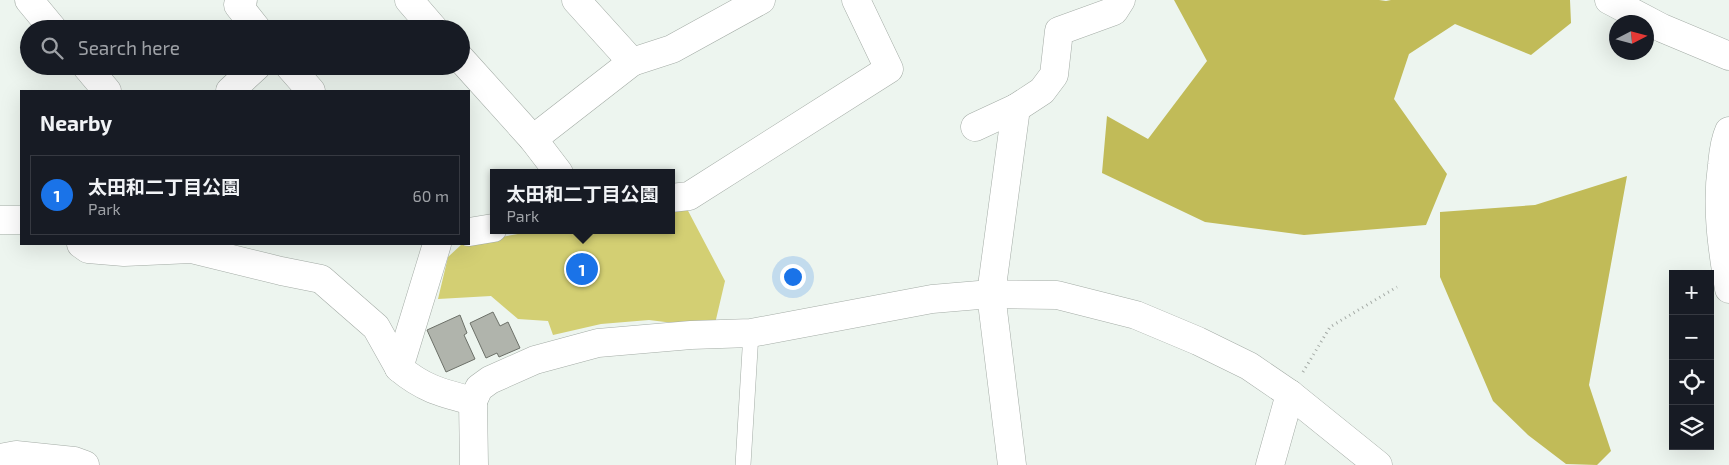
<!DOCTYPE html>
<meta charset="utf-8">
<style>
:root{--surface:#171b24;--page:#20242c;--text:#f1f3f6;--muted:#9ea1a6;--line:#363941;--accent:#1a73e8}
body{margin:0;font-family:"Exo 2","Noto Sans JP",sans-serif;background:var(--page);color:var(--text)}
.controls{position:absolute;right:15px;bottom:15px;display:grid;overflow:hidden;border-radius:0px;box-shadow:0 5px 20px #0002}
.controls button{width:45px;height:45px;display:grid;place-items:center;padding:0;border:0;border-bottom:1px solid var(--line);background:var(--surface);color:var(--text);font:25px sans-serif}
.compass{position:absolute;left:1609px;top:15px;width:45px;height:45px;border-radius:50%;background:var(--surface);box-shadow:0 5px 20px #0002;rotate:84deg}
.you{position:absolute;left:792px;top:276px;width:18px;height:18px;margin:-12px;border:4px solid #fff;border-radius:50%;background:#1a73e8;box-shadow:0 0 0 8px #1a73e833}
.badge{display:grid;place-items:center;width:32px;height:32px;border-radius:50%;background:var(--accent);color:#fff;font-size:16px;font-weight:700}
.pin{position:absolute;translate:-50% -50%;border:2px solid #fff;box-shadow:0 1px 5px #0006}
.popup{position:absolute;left:490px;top:169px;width:185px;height:65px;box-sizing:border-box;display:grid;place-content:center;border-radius:0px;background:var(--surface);filter:drop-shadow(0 1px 4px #0005);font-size:16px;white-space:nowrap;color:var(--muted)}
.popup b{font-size:19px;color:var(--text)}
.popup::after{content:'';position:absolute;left:50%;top:100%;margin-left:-10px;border:10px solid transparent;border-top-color:var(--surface)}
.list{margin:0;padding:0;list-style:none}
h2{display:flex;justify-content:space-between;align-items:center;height:65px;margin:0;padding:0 20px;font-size:21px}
h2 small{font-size:16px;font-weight:400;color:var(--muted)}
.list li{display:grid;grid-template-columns:32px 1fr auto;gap:15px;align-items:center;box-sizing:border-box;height:80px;margin:0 10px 10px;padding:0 10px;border:1px solid var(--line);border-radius:0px}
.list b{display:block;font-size:19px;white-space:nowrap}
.list p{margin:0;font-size:16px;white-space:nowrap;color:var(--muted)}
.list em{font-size:16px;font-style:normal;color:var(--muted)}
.icon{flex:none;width:28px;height:28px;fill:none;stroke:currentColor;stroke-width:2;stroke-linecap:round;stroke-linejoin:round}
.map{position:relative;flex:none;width:1729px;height:465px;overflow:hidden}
.search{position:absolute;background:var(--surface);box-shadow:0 5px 20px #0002;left:20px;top:20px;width:450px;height:55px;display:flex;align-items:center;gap:12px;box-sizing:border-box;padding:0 18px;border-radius:28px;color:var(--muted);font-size:19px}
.panel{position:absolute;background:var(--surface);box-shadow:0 5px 20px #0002;left:20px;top:90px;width:450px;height:155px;border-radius:0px}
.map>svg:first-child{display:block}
</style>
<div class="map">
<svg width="1729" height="465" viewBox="0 0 1729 465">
<rect width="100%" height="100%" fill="#edf5ef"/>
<path fill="#d3cf73" d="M 685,205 L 725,281 L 714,328 L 649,320 L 601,324 L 553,335 L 548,321 L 518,319 L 491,296 L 438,299 L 448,257 L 462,244 L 540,230 L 671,230 L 671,208 Z"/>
<g fill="#c1bb58">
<path d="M 1174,0 L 1379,0 L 1386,1 L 1391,0 L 1570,0 L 1571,23 L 1531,55 L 1455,24 L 1409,54 L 1394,99 L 1447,174 L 1426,225 L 1304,235 L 1205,222 L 1102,173 L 1107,116 L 1148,139 L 1207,61 Z"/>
<path d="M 1627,176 L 1589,385 L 1611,451 L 1597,465 L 1566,464 L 1528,435 L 1493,401 L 1440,277 L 1440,212 L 1535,205 Z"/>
</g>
<g fill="#b0b4ac" stroke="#6c7068">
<path d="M 493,312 L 500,326 L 508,322 L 520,348 L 499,357 L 497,353 L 486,358 L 470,323 Z"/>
<path d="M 460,315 L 467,333 L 464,335 L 475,359 L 446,372 L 427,330 Z"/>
</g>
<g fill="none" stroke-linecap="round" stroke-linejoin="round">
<g stroke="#a4aca6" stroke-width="16">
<path id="lane" d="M 743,465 L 751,333"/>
</g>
<g stroke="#a4aca6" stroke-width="29">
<g id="street">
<path d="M 29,0 L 53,29"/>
<path d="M 243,0 L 238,5 L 257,29"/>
<path d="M 409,0 L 434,29"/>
<path d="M 576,0 L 632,62 L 672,49 L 761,0"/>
<path d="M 1121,0 L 1114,11 L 1059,31 L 1054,75 L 1042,91 L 1016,108 L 991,294 L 1057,295 L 1136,315 L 1198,341 L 1249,366 L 1290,394 L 1378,465"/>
<path d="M 1609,0 L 1662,28 L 1729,56"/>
<path d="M 461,59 L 533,139 L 559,173"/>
<path d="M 86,66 L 107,91"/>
<path d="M 289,66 L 311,91"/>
<path d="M 230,91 L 257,66"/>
<path d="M 975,127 L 1016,108"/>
<path d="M 1729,131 C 1724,142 1723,154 1722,165 C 1716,207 1722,248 1729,289"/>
<path d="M 533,139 L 632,62"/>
<path d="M 671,198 L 689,196 L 889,69 L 856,0"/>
<path d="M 0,220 L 21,220"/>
<path d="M 469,232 L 493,228"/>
<path d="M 81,244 L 88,249 L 124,252 L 191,249 L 281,271 L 321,279 L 376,327 L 399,368"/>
<path d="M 437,244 L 399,368 C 424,389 442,393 473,401 L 474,465"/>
<path d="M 473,401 L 479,388 L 490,380 L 535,360 L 598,343 L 691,335 L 751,333 L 932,299 L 991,294 L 1012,465"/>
<path d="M 0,458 L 16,455 L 74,461 L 85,465"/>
<path d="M 1270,465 L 1290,394"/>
</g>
</g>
<path stroke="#a4aaa5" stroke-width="3" stroke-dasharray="1 4" stroke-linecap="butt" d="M 1303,372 L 1330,327 L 1397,287"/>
<use href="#lane" stroke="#fff" stroke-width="15"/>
<use href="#street" stroke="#fff" stroke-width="28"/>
</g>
</svg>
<div class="controls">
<button>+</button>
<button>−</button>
<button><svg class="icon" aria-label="locate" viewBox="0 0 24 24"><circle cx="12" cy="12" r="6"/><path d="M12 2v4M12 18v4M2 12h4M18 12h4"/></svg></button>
<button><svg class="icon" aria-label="layers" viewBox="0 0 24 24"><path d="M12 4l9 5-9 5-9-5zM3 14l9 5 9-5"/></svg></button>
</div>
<svg class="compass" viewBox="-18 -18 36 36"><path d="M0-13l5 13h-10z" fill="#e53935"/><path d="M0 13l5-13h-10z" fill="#9ea1a6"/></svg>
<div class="you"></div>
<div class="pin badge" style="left:582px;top:269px">1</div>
<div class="popup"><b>太田和二丁目公園</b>Park</div>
<div class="search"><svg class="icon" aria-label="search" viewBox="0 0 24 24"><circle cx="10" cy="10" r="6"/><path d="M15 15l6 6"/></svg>Search here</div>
<section class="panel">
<h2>Nearby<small></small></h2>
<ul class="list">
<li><span class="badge">1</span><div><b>太田和二丁目公園</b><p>Park</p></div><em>60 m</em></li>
</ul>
</section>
</div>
